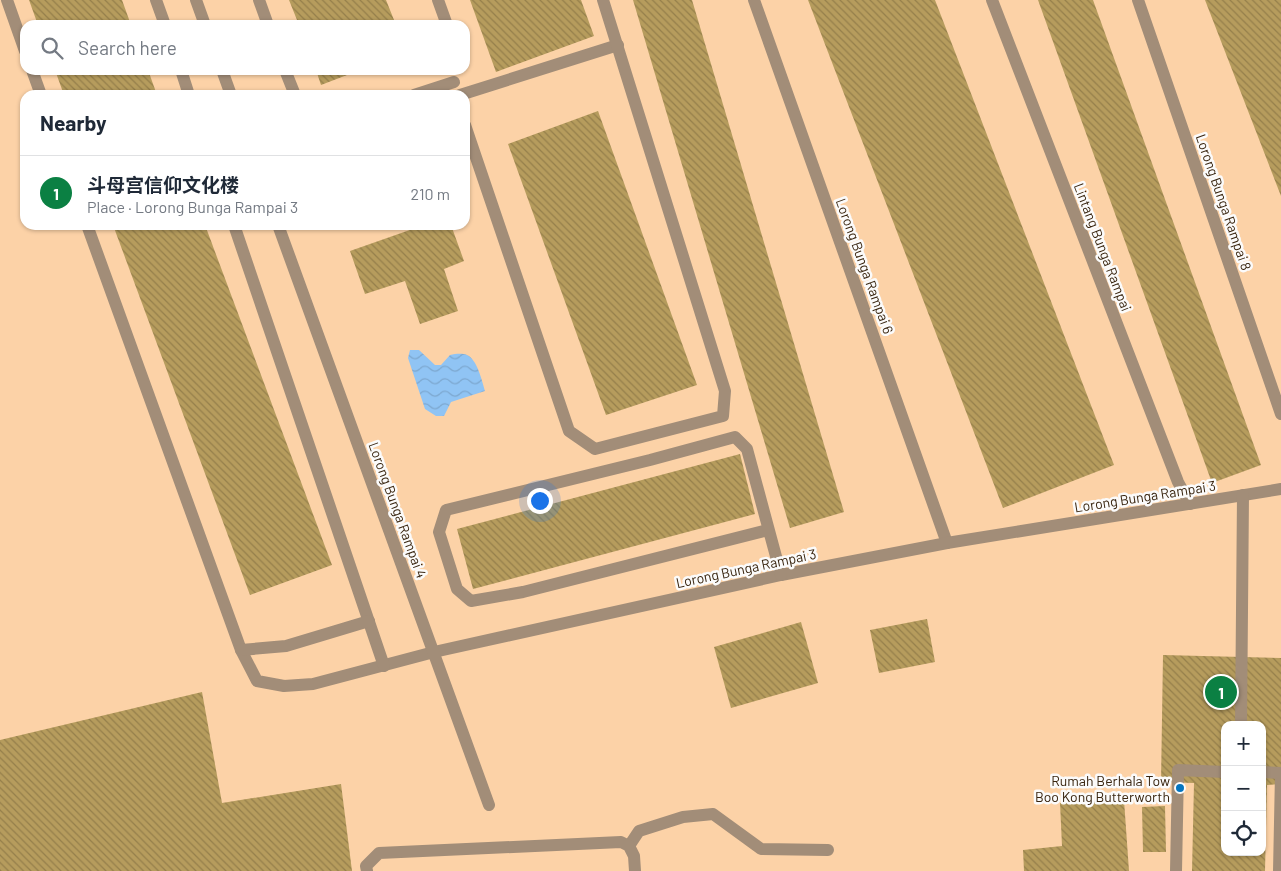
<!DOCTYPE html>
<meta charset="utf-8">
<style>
:root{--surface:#fff;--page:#f2f2f3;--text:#1f2937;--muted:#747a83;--line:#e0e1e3;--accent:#0b8043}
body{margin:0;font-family:Barlow,"Noto Sans SC",sans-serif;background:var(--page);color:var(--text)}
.controls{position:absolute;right:15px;bottom:15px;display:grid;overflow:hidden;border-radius:10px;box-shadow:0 1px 4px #0004}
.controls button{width:45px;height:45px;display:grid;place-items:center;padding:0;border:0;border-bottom:1px solid var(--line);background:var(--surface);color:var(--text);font:25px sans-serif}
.you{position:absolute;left:539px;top:500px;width:18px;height:18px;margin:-12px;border:4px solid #fff;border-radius:50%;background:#1a73e8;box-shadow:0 0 0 8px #1a73e833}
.badge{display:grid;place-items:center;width:32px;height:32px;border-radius:50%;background:var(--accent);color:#fff;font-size:16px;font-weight:700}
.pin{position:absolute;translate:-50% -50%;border:2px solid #fff;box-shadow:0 1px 5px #0006}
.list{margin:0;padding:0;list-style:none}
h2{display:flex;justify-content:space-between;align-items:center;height:65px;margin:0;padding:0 20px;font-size:21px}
h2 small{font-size:16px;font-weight:400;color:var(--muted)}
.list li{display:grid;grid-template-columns:32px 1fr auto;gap:15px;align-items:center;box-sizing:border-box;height:75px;padding:0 20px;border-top:1px solid var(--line)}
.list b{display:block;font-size:19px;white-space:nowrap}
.list p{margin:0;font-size:16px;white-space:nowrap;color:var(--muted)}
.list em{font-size:16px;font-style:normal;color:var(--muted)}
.icon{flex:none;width:28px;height:28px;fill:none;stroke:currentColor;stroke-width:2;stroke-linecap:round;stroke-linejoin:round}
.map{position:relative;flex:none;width:1281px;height:871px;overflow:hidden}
.search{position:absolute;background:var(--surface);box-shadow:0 1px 4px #0004;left:20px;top:20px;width:450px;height:55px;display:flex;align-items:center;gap:12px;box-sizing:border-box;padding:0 18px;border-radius:15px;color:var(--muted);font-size:19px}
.panel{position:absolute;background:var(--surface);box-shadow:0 1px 4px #0004;left:20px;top:90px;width:450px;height:140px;border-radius:15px}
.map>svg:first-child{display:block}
</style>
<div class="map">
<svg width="1281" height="871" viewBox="0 0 1281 871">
<defs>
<pattern id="water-waves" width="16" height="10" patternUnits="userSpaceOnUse" patternTransform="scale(1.25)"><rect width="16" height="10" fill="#90c4f4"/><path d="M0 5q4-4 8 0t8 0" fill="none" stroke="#7da8d0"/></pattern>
<pattern id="building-back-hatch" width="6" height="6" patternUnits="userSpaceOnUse" patternTransform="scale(1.25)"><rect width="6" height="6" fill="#b69c5d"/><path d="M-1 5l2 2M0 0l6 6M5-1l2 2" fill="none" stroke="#957f4b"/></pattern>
</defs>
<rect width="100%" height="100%" fill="#fcd2a7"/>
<path fill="url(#water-waves)" d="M 410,350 L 419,350 L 435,365 L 441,365 L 450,355 C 455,354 462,353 467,355 C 477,359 482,381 485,391 L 451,402 L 444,416 L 436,416 L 425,409 L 408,358 Z"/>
<g fill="url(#building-back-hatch)" fill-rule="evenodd">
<path d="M 29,0 L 122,0 L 131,25 L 38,25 Z"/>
<path d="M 289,0 L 386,0 L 396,25 L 299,25 Z"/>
<path d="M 470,0 L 581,0 L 594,36 L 496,72 Z"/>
<path d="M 633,0 L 692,0 L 844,512 L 790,528 Z"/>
<path d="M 808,0 L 935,0 L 1114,465 L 1003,508 Z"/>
<path d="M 1038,0 L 1093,0 L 1261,465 L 1212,483 Z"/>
<path d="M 1205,0 L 1281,0 L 1281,196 Z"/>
<path d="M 55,70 L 148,70 L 157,95 L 64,95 Z"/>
<path d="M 316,70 L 360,70 L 321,85 Z"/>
<path d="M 598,111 L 697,385 L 606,415 L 508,144 Z"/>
<path d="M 113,225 L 205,225 L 332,565 L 250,595 Z"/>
<path d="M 424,225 L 451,225 L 464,261 L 444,269 L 458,311 L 420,324 L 405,281 L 365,294 L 350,251 Z"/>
<path d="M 740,454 L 755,514 L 473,589 L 457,529 Z"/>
<path d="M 927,619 L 935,662 L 879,673 L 870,630 Z"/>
<path d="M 801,622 L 818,683 L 731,708 L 714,647 Z"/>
<path d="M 1163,655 L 1281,658 L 1281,784 L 1267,785 L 1265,871 L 1192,871 L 1194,783 L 1161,782 ZM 1225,725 L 1262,725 L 1262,852 L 1225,852 Z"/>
<path d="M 202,692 L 222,803 L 341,784 L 352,871 L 0,871 L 0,740 Z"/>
<path d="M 1124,800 L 1129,871 L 1024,871 L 1023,850 L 1062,846 L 1060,803 Z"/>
<path d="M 1165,806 L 1166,852 L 1143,852 L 1142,807 Z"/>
</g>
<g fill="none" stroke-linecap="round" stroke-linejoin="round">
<g stroke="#a28d78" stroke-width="12">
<path d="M 7,0 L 25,51"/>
<path d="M 156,0 L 165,25"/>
<path d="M 196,0 L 205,25"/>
<path d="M 259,0 L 268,25"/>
<path d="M 438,0 L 447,25"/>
<path d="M 754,0 L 947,543"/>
<path d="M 992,0 L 1178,482 L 1190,504"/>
<path d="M 1138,0 L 1281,414"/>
<path d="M 32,70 L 41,95"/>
<path d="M 181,70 L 189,95"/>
<path d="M 222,70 L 231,95"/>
<path d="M 285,70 L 295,95"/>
<path d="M 414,95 L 454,82"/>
<path d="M 460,95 L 618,45"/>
<path d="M 465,125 L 569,431 L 595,449 L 723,416 L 725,391 L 603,0"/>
<path d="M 87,225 L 241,650 L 257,681 L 284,686 L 313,684 L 434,652 L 781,575 L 947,543 L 1281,489"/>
<path d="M 234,225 L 384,666"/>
<path d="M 278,225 L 489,805"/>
<path d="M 768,530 L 523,592 L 471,601 L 457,589 L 439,532 L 446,510 L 650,460 L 735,437 L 747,449 L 781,575"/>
<path d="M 241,650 L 286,646 L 369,621"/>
<path d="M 1241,725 L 1243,495"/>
<path d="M 1262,772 L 1281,773 L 1279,871"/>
<path d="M 629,846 L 639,831 L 683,817 L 713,814 L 761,849 L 828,850"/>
<path d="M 367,871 L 366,866 L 379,853 L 621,842 L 629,846 L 634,856 L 635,871"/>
<path d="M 1176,871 L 1178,770 L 1225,772"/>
</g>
</g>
<circle fill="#0575c0" stroke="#fbfbfb" stroke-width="2" cx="1180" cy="788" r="5"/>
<g text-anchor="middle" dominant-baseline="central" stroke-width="5" stroke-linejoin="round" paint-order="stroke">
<g font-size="14" fill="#38240e" stroke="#fbfbfb">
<text transform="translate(1224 202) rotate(71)">Lorong Bunga Rampai 8</text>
<text transform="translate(1103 247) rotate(69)">Lintang Bunga Rampai</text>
<text transform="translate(865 266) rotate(70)">Lorong Bunga Rampai 6</text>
<text transform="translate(1145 496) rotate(-9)">Lorong Bunga Rampai 3</text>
<text transform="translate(398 510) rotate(70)">Lorong Bunga Rampai 4</text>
<text transform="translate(746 568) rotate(-12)">Lorong Bunga Rampai 3</text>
</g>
<g font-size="14" fill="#38240e" stroke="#fbfbfb" text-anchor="end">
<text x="1170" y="780">Rumah Berhala Tow<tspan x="1170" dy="16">Boo Kong Butterworth</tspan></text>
</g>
</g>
</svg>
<div class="controls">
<button>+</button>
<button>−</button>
<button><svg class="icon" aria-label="locate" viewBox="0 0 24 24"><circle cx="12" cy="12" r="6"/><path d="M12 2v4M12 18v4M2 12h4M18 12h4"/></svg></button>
</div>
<div class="you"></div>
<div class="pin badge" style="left:1221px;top:692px">1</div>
<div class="search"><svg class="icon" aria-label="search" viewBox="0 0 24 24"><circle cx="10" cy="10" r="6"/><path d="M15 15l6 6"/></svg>Search here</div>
<section class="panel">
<h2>Nearby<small></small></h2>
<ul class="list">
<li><span class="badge">1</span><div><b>斗母宫信仰文化楼</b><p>Place · Lorong Bunga Rampai 3</p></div><em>210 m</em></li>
</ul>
</section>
</div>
